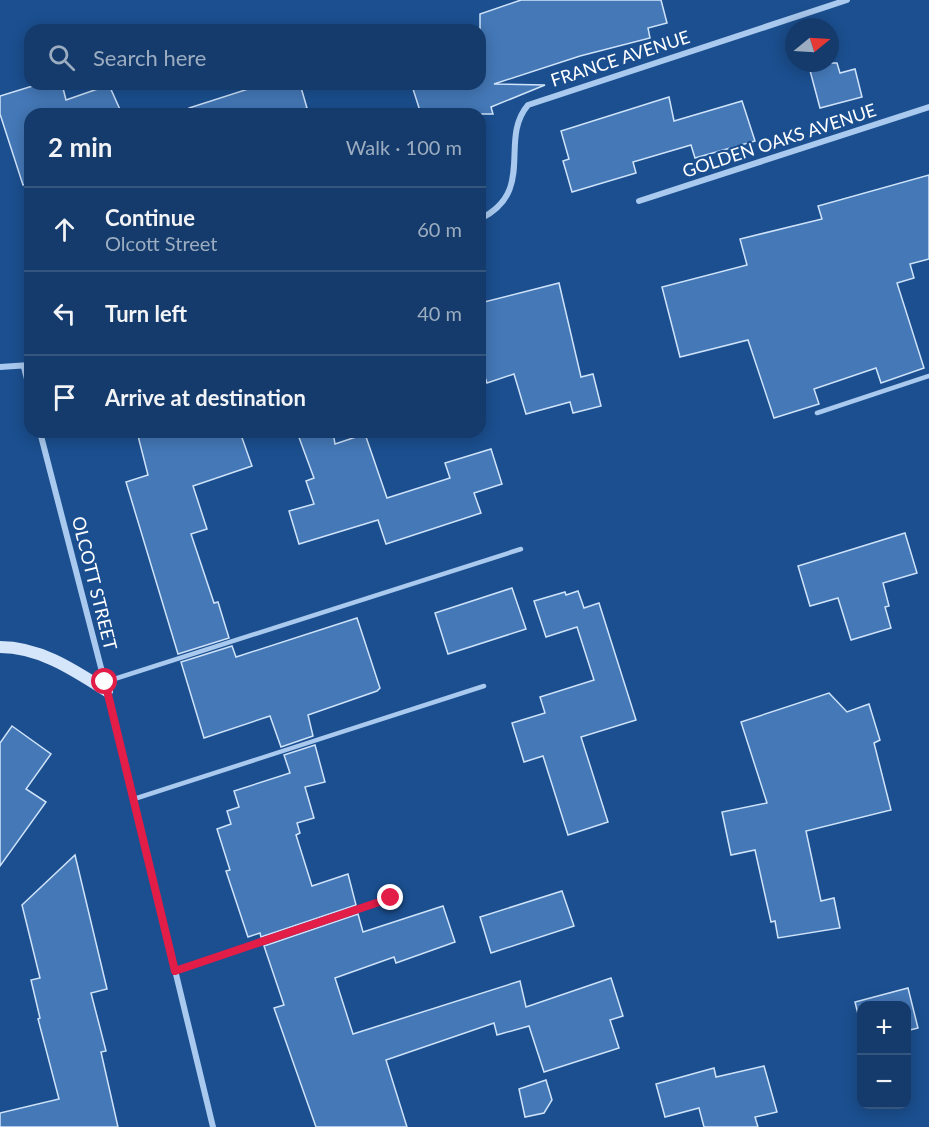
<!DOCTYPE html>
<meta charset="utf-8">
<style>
:root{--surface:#143b6b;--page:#214673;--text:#f1f3f6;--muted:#9dadc1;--line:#33557e}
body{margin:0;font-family:Lato,sans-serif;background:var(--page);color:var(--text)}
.controls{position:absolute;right:18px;bottom:18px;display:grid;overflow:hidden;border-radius:12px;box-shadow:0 3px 15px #0003}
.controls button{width:54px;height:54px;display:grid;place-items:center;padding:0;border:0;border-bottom:2px solid var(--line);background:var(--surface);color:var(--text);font:30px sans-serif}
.compass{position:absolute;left:785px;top:18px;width:54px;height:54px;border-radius:50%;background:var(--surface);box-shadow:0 3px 15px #0003;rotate:72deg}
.stop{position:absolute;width:18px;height:18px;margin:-14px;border:4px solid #e11d48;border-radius:50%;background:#fff}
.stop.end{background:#e11d48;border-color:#fff;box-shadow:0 2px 6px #0008}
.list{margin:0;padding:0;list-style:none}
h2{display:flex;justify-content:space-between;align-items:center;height:78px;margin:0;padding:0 24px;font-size:26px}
h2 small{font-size:20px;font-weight:400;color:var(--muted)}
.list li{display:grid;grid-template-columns:39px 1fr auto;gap:18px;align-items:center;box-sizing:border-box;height:84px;padding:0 24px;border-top:2px solid var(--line)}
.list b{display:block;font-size:22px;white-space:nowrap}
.list p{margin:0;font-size:20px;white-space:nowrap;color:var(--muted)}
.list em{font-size:20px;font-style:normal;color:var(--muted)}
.icon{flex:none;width:33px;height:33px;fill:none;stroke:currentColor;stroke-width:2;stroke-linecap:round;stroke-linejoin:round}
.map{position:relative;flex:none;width:929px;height:1127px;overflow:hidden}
.search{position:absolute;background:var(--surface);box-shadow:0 3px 15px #0003;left:24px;top:24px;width:462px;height:66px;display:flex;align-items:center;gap:15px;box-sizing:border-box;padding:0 21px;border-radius:18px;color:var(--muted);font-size:22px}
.panel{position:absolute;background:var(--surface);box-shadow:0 3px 15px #0003;left:24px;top:108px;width:462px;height:330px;border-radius:18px}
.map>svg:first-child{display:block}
</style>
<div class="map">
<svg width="929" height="1127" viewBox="0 0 929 1127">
<rect width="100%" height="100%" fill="#1b4f8f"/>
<g fill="#4478b7" stroke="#cfe3fa" stroke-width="1.5">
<path d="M 521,0 L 661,0 L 667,23 L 648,28 L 650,38 L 580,56 L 494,84 L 545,85 L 491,107 L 493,114 L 421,114 L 413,89 L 427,84 L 480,84 L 480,14 Z"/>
<path d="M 808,63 L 837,63 L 840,73 L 855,69 L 862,97 L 820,108 Z"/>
<path d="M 39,84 L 62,84 L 66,100 L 109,85 L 122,114 L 30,114 L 30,184 L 23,185 L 0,114 L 0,96 Z"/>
<path d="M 264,84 L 300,84 L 307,108 L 289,114 L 190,114 L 189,108 Z"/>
<path d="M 669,97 L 674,121 L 742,101 L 755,141 L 695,158 L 691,145 L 633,162 L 636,173 L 572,192 L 563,161 L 569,159 L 561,131 Z"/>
<path d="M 929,175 L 929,259 L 910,264 L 914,278 L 897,283 L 924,368 L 881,383 L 876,368 L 814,389 L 819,404 L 774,418 L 748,340 L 680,357 L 662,287 L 747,265 L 740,239 L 822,219 L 818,206 Z"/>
<path d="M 559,283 L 581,377 L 593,374 L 601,406 L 573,413 L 570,402 L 526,414 L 514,374 L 487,383 L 480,362 L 480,303 Z"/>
<path d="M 137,432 L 240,432 L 252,466 L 193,486 L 207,529 L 191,534 L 214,603 L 218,602 L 229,638 L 178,654 L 126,482 L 148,475 Z"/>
<path d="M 297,432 L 333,432 L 335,444 L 365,434 L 387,498 L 450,478 L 445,463 L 491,449 L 502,484 L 474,493 L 481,513 L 386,544 L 378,520 L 299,544 L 289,511 L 314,504 L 306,481 L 314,478 Z"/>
<path d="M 905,533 L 917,573 L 883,583 L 889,606 L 885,607 L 891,628 L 851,640 L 838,598 L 810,606 L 798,566 Z"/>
<path d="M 512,588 L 526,629 L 448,654 L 435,613 Z"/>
<path d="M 578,591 L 584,608 L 599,603 L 636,720 L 581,737 L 608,822 L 568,835 L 543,756 L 524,762 L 512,723 L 545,713 L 540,697 L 594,680 L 577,627 L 546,637 L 534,601 L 565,592 L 566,595 Z"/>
<path d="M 357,618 L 380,688 L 377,691 L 308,715 L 313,736 L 281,747 L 270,716 L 204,738 L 181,662 L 232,646 L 236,657 Z"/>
<path d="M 829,693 L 847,712 L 869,704 L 880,740 L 874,743 L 891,810 L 806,831 L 821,901 L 834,898 L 840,928 L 778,938 L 775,921 L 771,922 L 755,850 L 731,855 L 722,812 L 767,803 L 741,722 Z"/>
<path d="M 12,726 L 51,754 L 26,789 L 46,802 L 0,866 L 0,743 Z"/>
<path d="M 315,745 L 325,782 L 305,787 L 314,818 L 297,823 L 300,833 L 296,835 L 312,886 L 348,874 L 356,905 L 261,937 L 260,933 L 248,937 L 226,871 L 230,870 L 217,829 L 231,824 L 227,811 L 239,807 L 234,791 L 290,773 L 284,755 Z"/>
<path d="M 75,855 L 107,989 L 91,993 L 106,1051 L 101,1052 L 118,1127 L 0,1127 L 0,1113 L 59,1099 L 38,1019 L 40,1018 L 31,980 L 40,978 L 22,905 Z"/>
<path d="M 562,891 L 574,926 L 491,953 L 480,917 Z"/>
<path d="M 443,906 L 455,942 L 396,963 L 394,957 L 335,978 L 353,1034 L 520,981 L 526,1007 L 611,978 L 623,1016 L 610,1020 L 619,1048 L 544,1072 L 529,1026 L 497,1035 L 494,1023 L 386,1060 L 407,1127 L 316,1127 L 274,1008 L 284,1005 L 264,946 L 358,914 L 363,932 Z"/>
<path d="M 908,988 L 918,1028 L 906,1031 L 906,1005 L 861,1005 L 861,1026 L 855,1002 Z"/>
<path d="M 764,1066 L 777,1112 L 755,1117 L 758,1127 L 704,1127 L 699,1108 L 665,1117 L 656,1084 L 714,1068 L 716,1077 Z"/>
<path d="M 546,1080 L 552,1100 L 544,1113 L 525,1117 L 519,1089 Z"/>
</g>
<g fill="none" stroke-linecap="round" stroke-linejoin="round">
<g stroke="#a9c9ee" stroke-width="4.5">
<path d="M 817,413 L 929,376"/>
<path d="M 105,682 L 521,549"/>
<path d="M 134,799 L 484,686"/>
<path d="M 175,971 L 391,898"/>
</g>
<g stroke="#a9c9ee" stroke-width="6">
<path d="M 639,201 L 929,107"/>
<path d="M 480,219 C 537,191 498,140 528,105 L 847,0"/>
<path d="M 0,367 L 30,365"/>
<path d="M 24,367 L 30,391"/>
<path d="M 40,432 L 114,718 L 213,1127"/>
</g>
<path stroke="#d6e6fa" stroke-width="12" d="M 0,647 C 40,647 74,670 107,691"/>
</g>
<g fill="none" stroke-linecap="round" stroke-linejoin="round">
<path stroke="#e11d48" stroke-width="8" d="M 105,682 L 175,971 L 391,898"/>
</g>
<g text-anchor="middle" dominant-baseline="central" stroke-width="4.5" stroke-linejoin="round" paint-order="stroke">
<g font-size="18" fill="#fff" stroke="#1b4f8f">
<text transform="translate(620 58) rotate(-18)">FRANCE AVENUE</text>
<text transform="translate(779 140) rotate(-18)">GOLDEN OAKS AVENUE</text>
<text transform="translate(95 583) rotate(76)">OLCOTT STREET</text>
</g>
</g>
</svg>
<div class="controls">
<button>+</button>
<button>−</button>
</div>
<svg class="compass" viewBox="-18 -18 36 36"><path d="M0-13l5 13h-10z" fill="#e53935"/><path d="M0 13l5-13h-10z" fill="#9dadc1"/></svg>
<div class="stop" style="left:105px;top:682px"></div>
<div class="stop end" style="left:391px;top:898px"></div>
<div class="search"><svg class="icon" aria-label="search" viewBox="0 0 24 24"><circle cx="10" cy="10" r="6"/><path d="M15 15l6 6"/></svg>Search here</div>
<section class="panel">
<h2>2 min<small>Walk · 100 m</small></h2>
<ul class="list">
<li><svg class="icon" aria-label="ahead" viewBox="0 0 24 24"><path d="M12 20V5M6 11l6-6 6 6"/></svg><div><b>Continue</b><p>Olcott Street</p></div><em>60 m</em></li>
<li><svg class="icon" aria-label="left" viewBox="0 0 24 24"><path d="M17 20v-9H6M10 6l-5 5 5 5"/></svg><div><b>Turn left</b></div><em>40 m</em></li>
<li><svg class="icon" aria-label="arrive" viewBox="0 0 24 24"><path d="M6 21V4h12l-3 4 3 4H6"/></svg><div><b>Arrive at destination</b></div></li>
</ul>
</section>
</div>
